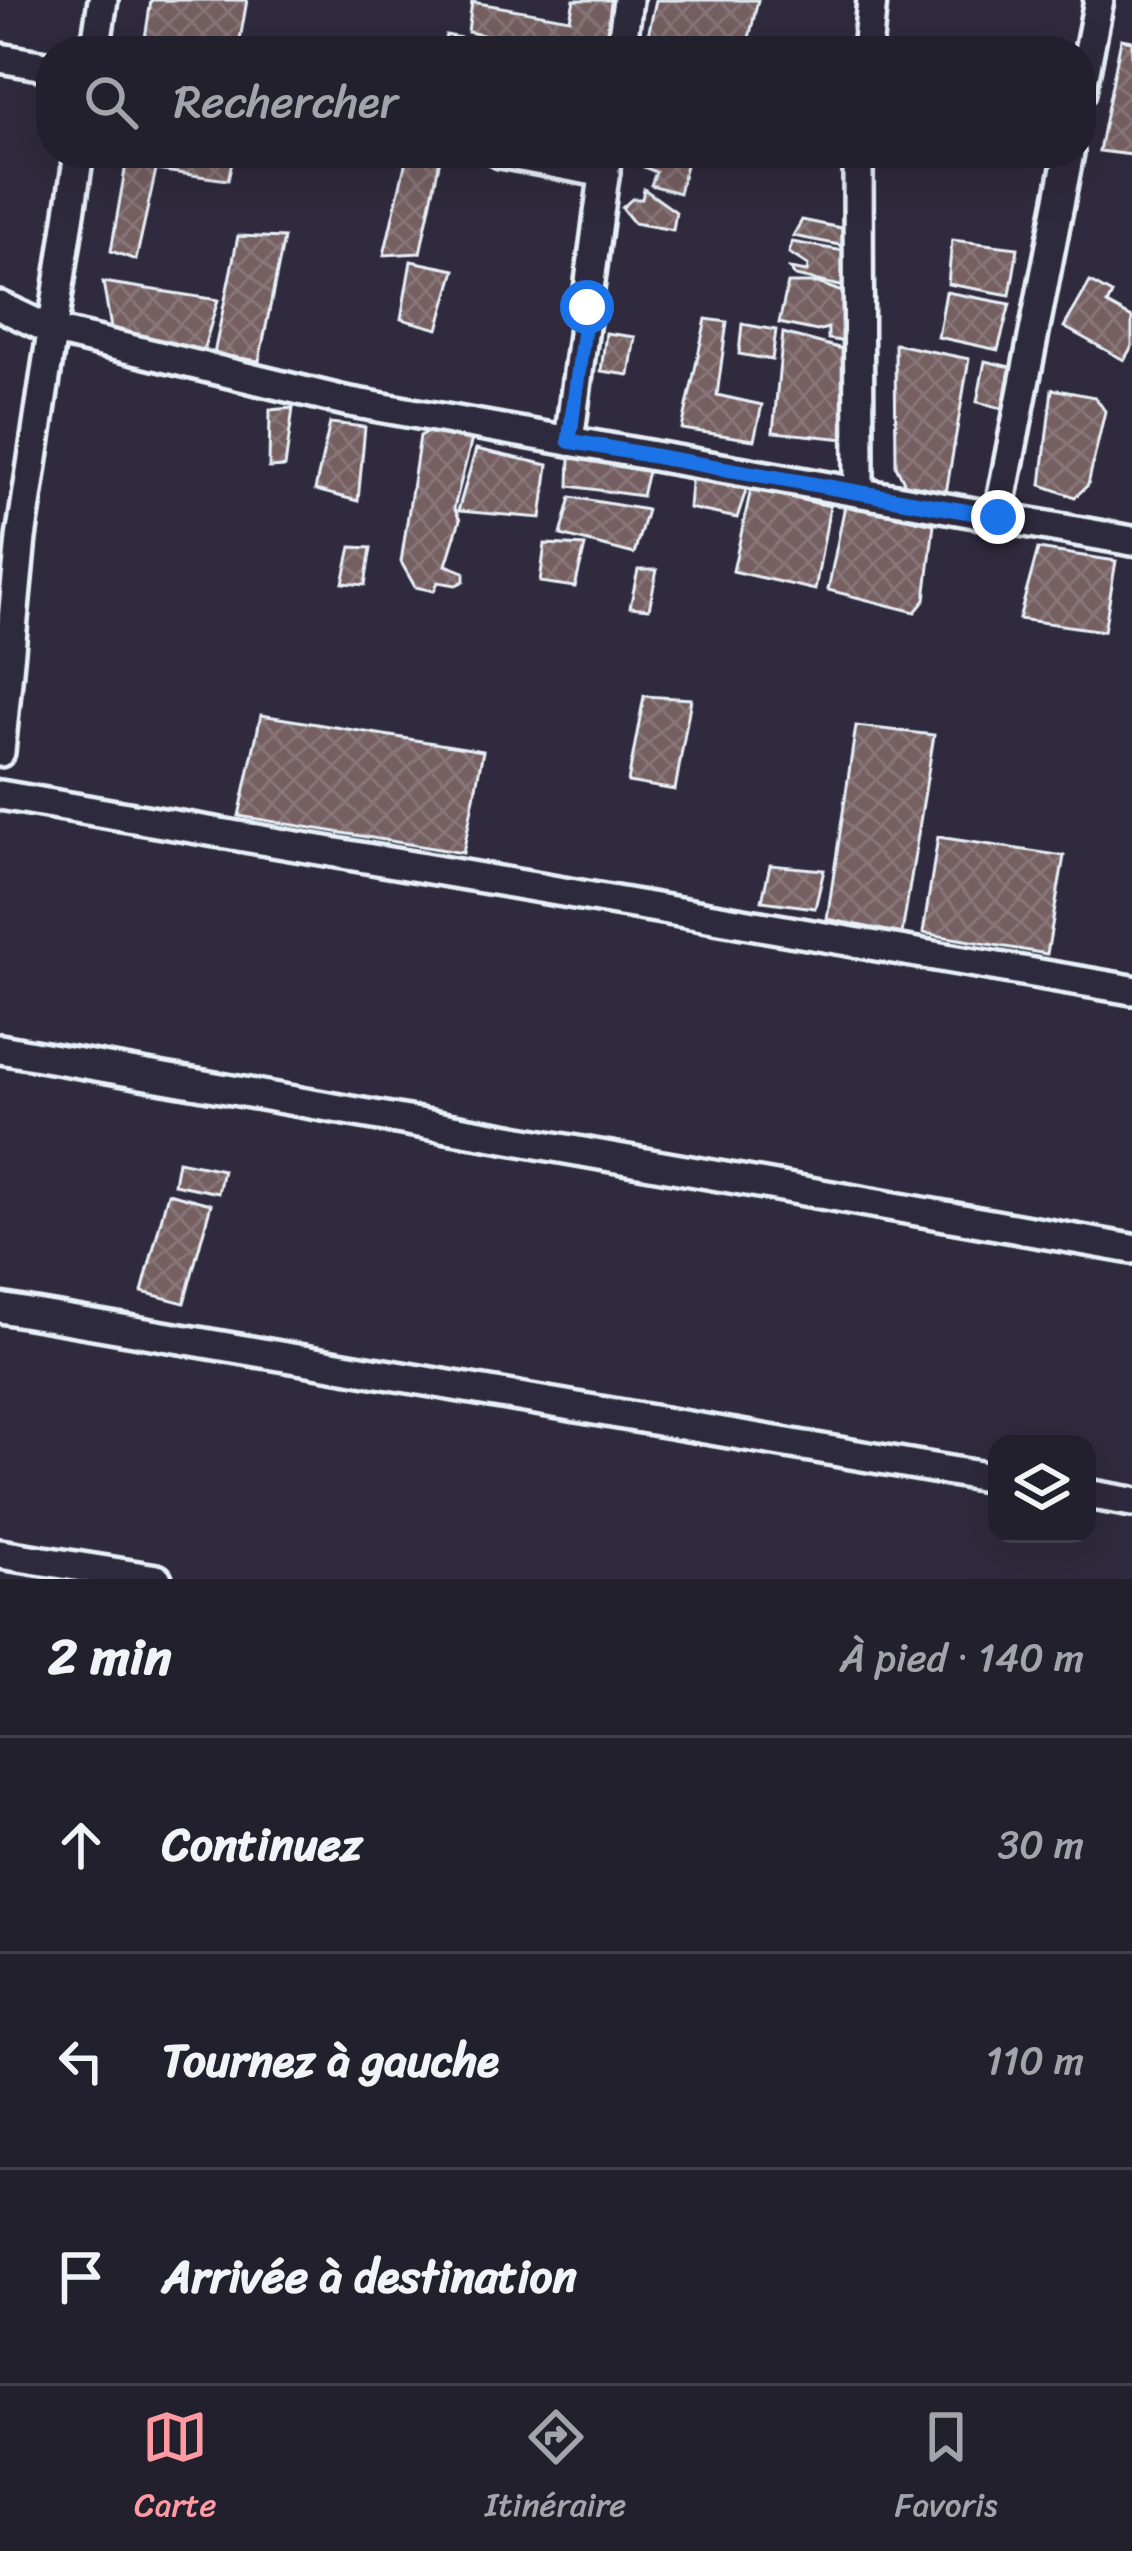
<!DOCTYPE html>
<html lang="fr">
<meta charset="utf-8">
<style>
:root{--surface:#23202e;--page:#2f2d3a;--text:#f1f3f6;--muted:#a3a3aa;--line:#403e4a;--accent:#ff9aa2}
body{margin:0;font-family:Sriracha,sans-serif;background:var(--page);color:var(--text)}
.controls{position:absolute;right:36px;bottom:36px;display:grid;overflow:hidden;border-radius:24px;box-shadow:0 12px 48px #0002}
.controls button{width:108px;height:108px;display:grid;place-items:center;padding:0;border:0;border-bottom:3px solid var(--line);background:var(--surface);color:var(--text);font:60px sans-serif}
.stop{position:absolute;width:36px;height:36px;margin:-27px;border:9px solid #1a73e8;border-radius:50%;background:#fff}
.stop.end{background:#1a73e8;border-color:#fff;box-shadow:0 3px 12px #0008}
.list{margin:0;padding:0;list-style:none}
h2{display:flex;justify-content:space-between;align-items:center;height:156px;margin:0;padding:0 48px;font-size:51px}
h2 small{font-size:39px;font-weight:400;color:var(--muted)}
.list li{display:grid;grid-template-columns:78px 1fr auto;gap:36px;align-items:center;box-sizing:border-box;height:216px;padding:0 48px;border-top:3px solid var(--line)}
.list b{display:block;font-size:45px;white-space:nowrap}
.list em{font-size:39px;font-style:normal;color:var(--muted)}
.icon{flex:none;width:66px;height:66px;fill:none;stroke:currentColor;stroke-width:2;stroke-linecap:round;stroke-linejoin:round}
.map{position:relative;flex:none;width:1132px;height:1579px;overflow:hidden}
.search{position:absolute;background:var(--surface);box-shadow:0 12px 48px #0002;left:36px;right:36px;top:36px;height:132px;display:flex;align-items:center;gap:30px;box-sizing:border-box;padding:0 42px;border-radius:48px;color:var(--muted);font-size:45px}
.sheet{height:804px;background:var(--surface)}
nav{display:flex;justify-content:space-around;align-items:center;box-sizing:border-box;height:168px;border-top:3px solid var(--line);background:var(--surface);font-size:33px;color:var(--muted)}
nav a{display:grid;justify-items:center;gap:6px}
nav .on{color:var(--accent)}
.map>svg:first-child{display:block}
</style>
<div class="map">
<svg width="1132" height="1579" viewBox="0 0 1132 1579">
<defs>
<pattern id="building-cross-hatch" width="8" height="8" patternUnits="userSpaceOnUse" patternTransform="scale(3)"><rect width="8" height="8" fill="#745f61"/><path d="M0 0l8 8M0 8l8-8" fill="none" stroke="#887678"/></pattern>
</defs>
<rect width="100%" height="100%" fill="#2f2a3d"/>
<filter id="ink" filterUnits="userSpaceOnUse"><feTurbulence type="fractalNoise" baseFrequency=".00833" numOctaves="2"/><feDisplacementMap in="SourceGraphic" scale="24" xChannelSelector="R" yChannelSelector="G"/><feConvolveMatrix kernelMatrix="1 2 1 2 8 2 1 2 1" color-interpolation-filters="sRGB"/></filter>
<g filter="url(#ink)">
<g fill="url(#building-cross-hatch)" stroke="#e8f1f8" stroke-width="3">
<path d="M 151,0 L 247,0 L 238,51 L 143,51 Z"/>
<path d="M 574,0 L 614,0 L 607,51 L 562,51 L 468,32 L 472,2 L 570,19 Z"/>
<path d="M 656,0 L 758,0 L 746,51 L 689,51 L 646,44 Z"/>
<path d="M 446,35 L 525,51 L 442,51 Z"/>
<path d="M 1121,39 L 1132,41 L 1132,155 L 1099,151 Z"/>
<path d="M 128,153 L 234,153 L 228,180 L 156,170 L 136,260 L 111,251 Z"/>
<path d="M 646,153 L 689,153 L 679,193 L 651,185 L 656,172 L 644,167 Z"/>
<path d="M 407,156 L 440,159 L 420,253 L 384,255 Z"/>
<path d="M 644,189 L 676,212 L 673,230 L 634,223 L 622,208 L 632,199 L 642,199 Z"/>
<path d="M 802,220 L 846,229 L 845,246 L 793,236 Z"/>
<path d="M 238,236 L 284,238 L 259,361 L 214,354 Z"/>
<path d="M 952,240 L 1018,248 L 1010,295 L 948,284 Z"/>
<path d="M 792,242 L 844,251 L 845,287 L 795,276 L 790,269 L 807,272 L 808,265 L 789,253 Z"/>
<path d="M 411,261 L 455,270 L 438,329 L 401,319 Z"/>
<path d="M 103,282 L 218,300 L 203,351 L 112,334 Z"/>
<path d="M 1090,282 L 1112,294 L 1107,304 L 1132,318 L 1132,346 L 1124,360 L 1064,327 Z"/>
<path d="M 788,283 L 818,283 L 848,294 L 845,314 L 852,317 L 853,343 L 828,339 L 828,328 L 817,331 L 779,323 Z"/>
<path d="M 946,292 L 1010,304 L 998,350 L 938,337 Z"/>
<path d="M 706,319 L 727,322 L 717,395 L 762,405 L 754,440 L 682,429 Z"/>
<path d="M 742,324 L 776,330 L 772,360 L 739,354 Z"/>
<path d="M 606,333 L 635,337 L 629,375 L 601,371 Z"/>
<path d="M 783,333 L 850,351 L 847,439 L 773,432 Z"/>
<path d="M 895,344 L 969,359 L 946,493 L 906,486 L 896,466 Z"/>
<path d="M 985,361 L 1019,369 L 1010,410 L 977,402 Z"/>
<path d="M 1052,389 L 1095,397 L 1105,411 L 1088,485 L 1075,497 L 1041,485 Z"/>
<path d="M 293,408 L 285,467 L 269,468 L 270,410 Z"/>
<path d="M 330,423 L 365,427 L 358,501 L 315,490 Z"/>
<path d="M 431,431 L 472,439 L 454,508 L 460,520 L 446,565 L 464,572 L 464,581 L 456,585 L 438,582 L 434,591 L 415,587 L 401,562 L 420,436 Z"/>
<path d="M 476,449 L 548,465 L 541,518 L 458,511 Z"/>
<path d="M 570,457 L 648,471 L 642,496 L 569,486 Z"/>
<path d="M 692,471 L 748,484 L 737,518 L 689,508 Z"/>
<path d="M 751,489 L 830,506 L 815,590 L 733,571 Z"/>
<path d="M 571,497 L 647,510 L 634,554 L 561,535 Z"/>
<path d="M 845,505 L 934,524 L 925,600 L 915,612 L 828,590 Z"/>
<path d="M 545,544 L 585,546 L 575,587 L 540,582 Z"/>
<path d="M 351,547 L 371,548 L 365,585 L 343,583 Z"/>
<path d="M 1038,549 L 1116,561 L 1104,631 L 1019,619 Z"/>
<path d="M 638,570 L 657,570 L 649,609 L 630,607 Z"/>
<path d="M 644,696 L 691,699 L 675,790 L 628,782 Z"/>
<path d="M 261,715 L 483,751 L 463,853 L 239,816 Z"/>
<path d="M 856,726 L 934,735 L 902,934 L 827,919 Z"/>
<path d="M 938,837 L 1064,856 L 1047,954 L 923,933 Z"/>
<path d="M 770,865 L 824,870 L 815,908 L 762,901 Z"/>
<path d="M 178,1161 L 223,1170 L 218,1193 L 174,1184 Z"/>
<path d="M 168,1193 L 211,1204 L 184,1303 L 142,1292 Z"/>
</g>
<g fill="none" stroke-linecap="round" stroke-linejoin="round">
<g stroke="#e8f1f8" stroke-width="36">
<g id="minor">
<path d="M 95,51 L 103,0"/>
<path d="M 621,51 L 628,0"/>
<path d="M 867,51 L 872,0"/>
<path d="M 0,58 L 51,67"/>
<path d="M 1081,92 L 1099,0"/>
<path d="M 500,153 L 605,173"/>
<path d="M 858,153 L 859,492"/>
<path d="M 0,306 L 51,330 L 345,401 L 1132,541"/>
<path d="M 569,441 L 607,153"/>
<path d="M 998,517 L 1069,153"/>
<path d="M 0,752 L 21,538 L 79,153"/>
<path d="M 0,795 L 1132,990"/>
<path d="M 0,1049 L 1132,1249"/>
<path d="M 0,1308 L 997,1479"/>
<path d="M 1087,1494 L 1132,1502"/>
<path d="M 0,1554 L 157,1579"/>
</g>
</g>
<use href="#minor" stroke="#2f2a3d" stroke-width="27"/>
</g>
</g>
<g fill="none" stroke-linecap="round" stroke-linejoin="round" filter="url(#ink)">
<path stroke="#1a73e8" stroke-width="15" d="M 587,307 L 569,441 L 998,517"/>
</g>
</svg>
<div class="controls">
<button><svg class="icon" aria-label="layers" viewBox="0 0 24 24"><path d="M12 4l9 5-9 5-9-5zM3 14l9 5 9-5"/></svg></button>
</div>
<div class="stop" style="left:587px;top:307px"></div>
<div class="stop end" style="left:998px;top:517px"></div>
<div class="search"><svg class="icon" aria-label="search" viewBox="0 0 24 24"><circle cx="10" cy="10" r="6"/><path d="M15 15l6 6"/></svg>Rechercher</div>
</div>
<section class="sheet">
<h2>2 min<small>À pied · 140 m</small></h2>
<ul class="list">
<li><svg class="icon" aria-label="ahead" viewBox="0 0 24 24"><path d="M12 20V5M6 11l6-6 6 6"/></svg><div><b>Continuez</b></div><em>30 m</em></li>
<li><svg class="icon" aria-label="left" viewBox="0 0 24 24"><path d="M17 20v-9H6M10 6l-5 5 5 5"/></svg><div><b>Tournez à gauche</b></div><em>110 m</em></li>
<li><svg class="icon" aria-label="arrive" viewBox="0 0 24 24"><path d="M6 21V4h12l-3 4 3 4H6"/></svg><div><b>Arrivée à destination</b></div></li>
</ul>
</section>
<nav>
<a class="on"><svg class="icon" aria-label="map" viewBox="0 0 24 24"><path d="M3 6l6-2 6 2 6-2v14l-6 2-6-2-6 2zM9 4v14M15 6v14"/></svg>Carte</a>
<a><svg class="icon" aria-label="directions" viewBox="0 0 24 24"><path d="M12 3l9 9-9 9-9-9zM9 14v-3h6M13 9l2 2-2 2"/></svg>Itinéraire</a>
<a><svg class="icon" aria-label="saved" viewBox="0 0 24 24"><path d="M7 4h10v16l-5-4-5 4z"/></svg>Favoris</a>
</nav>
